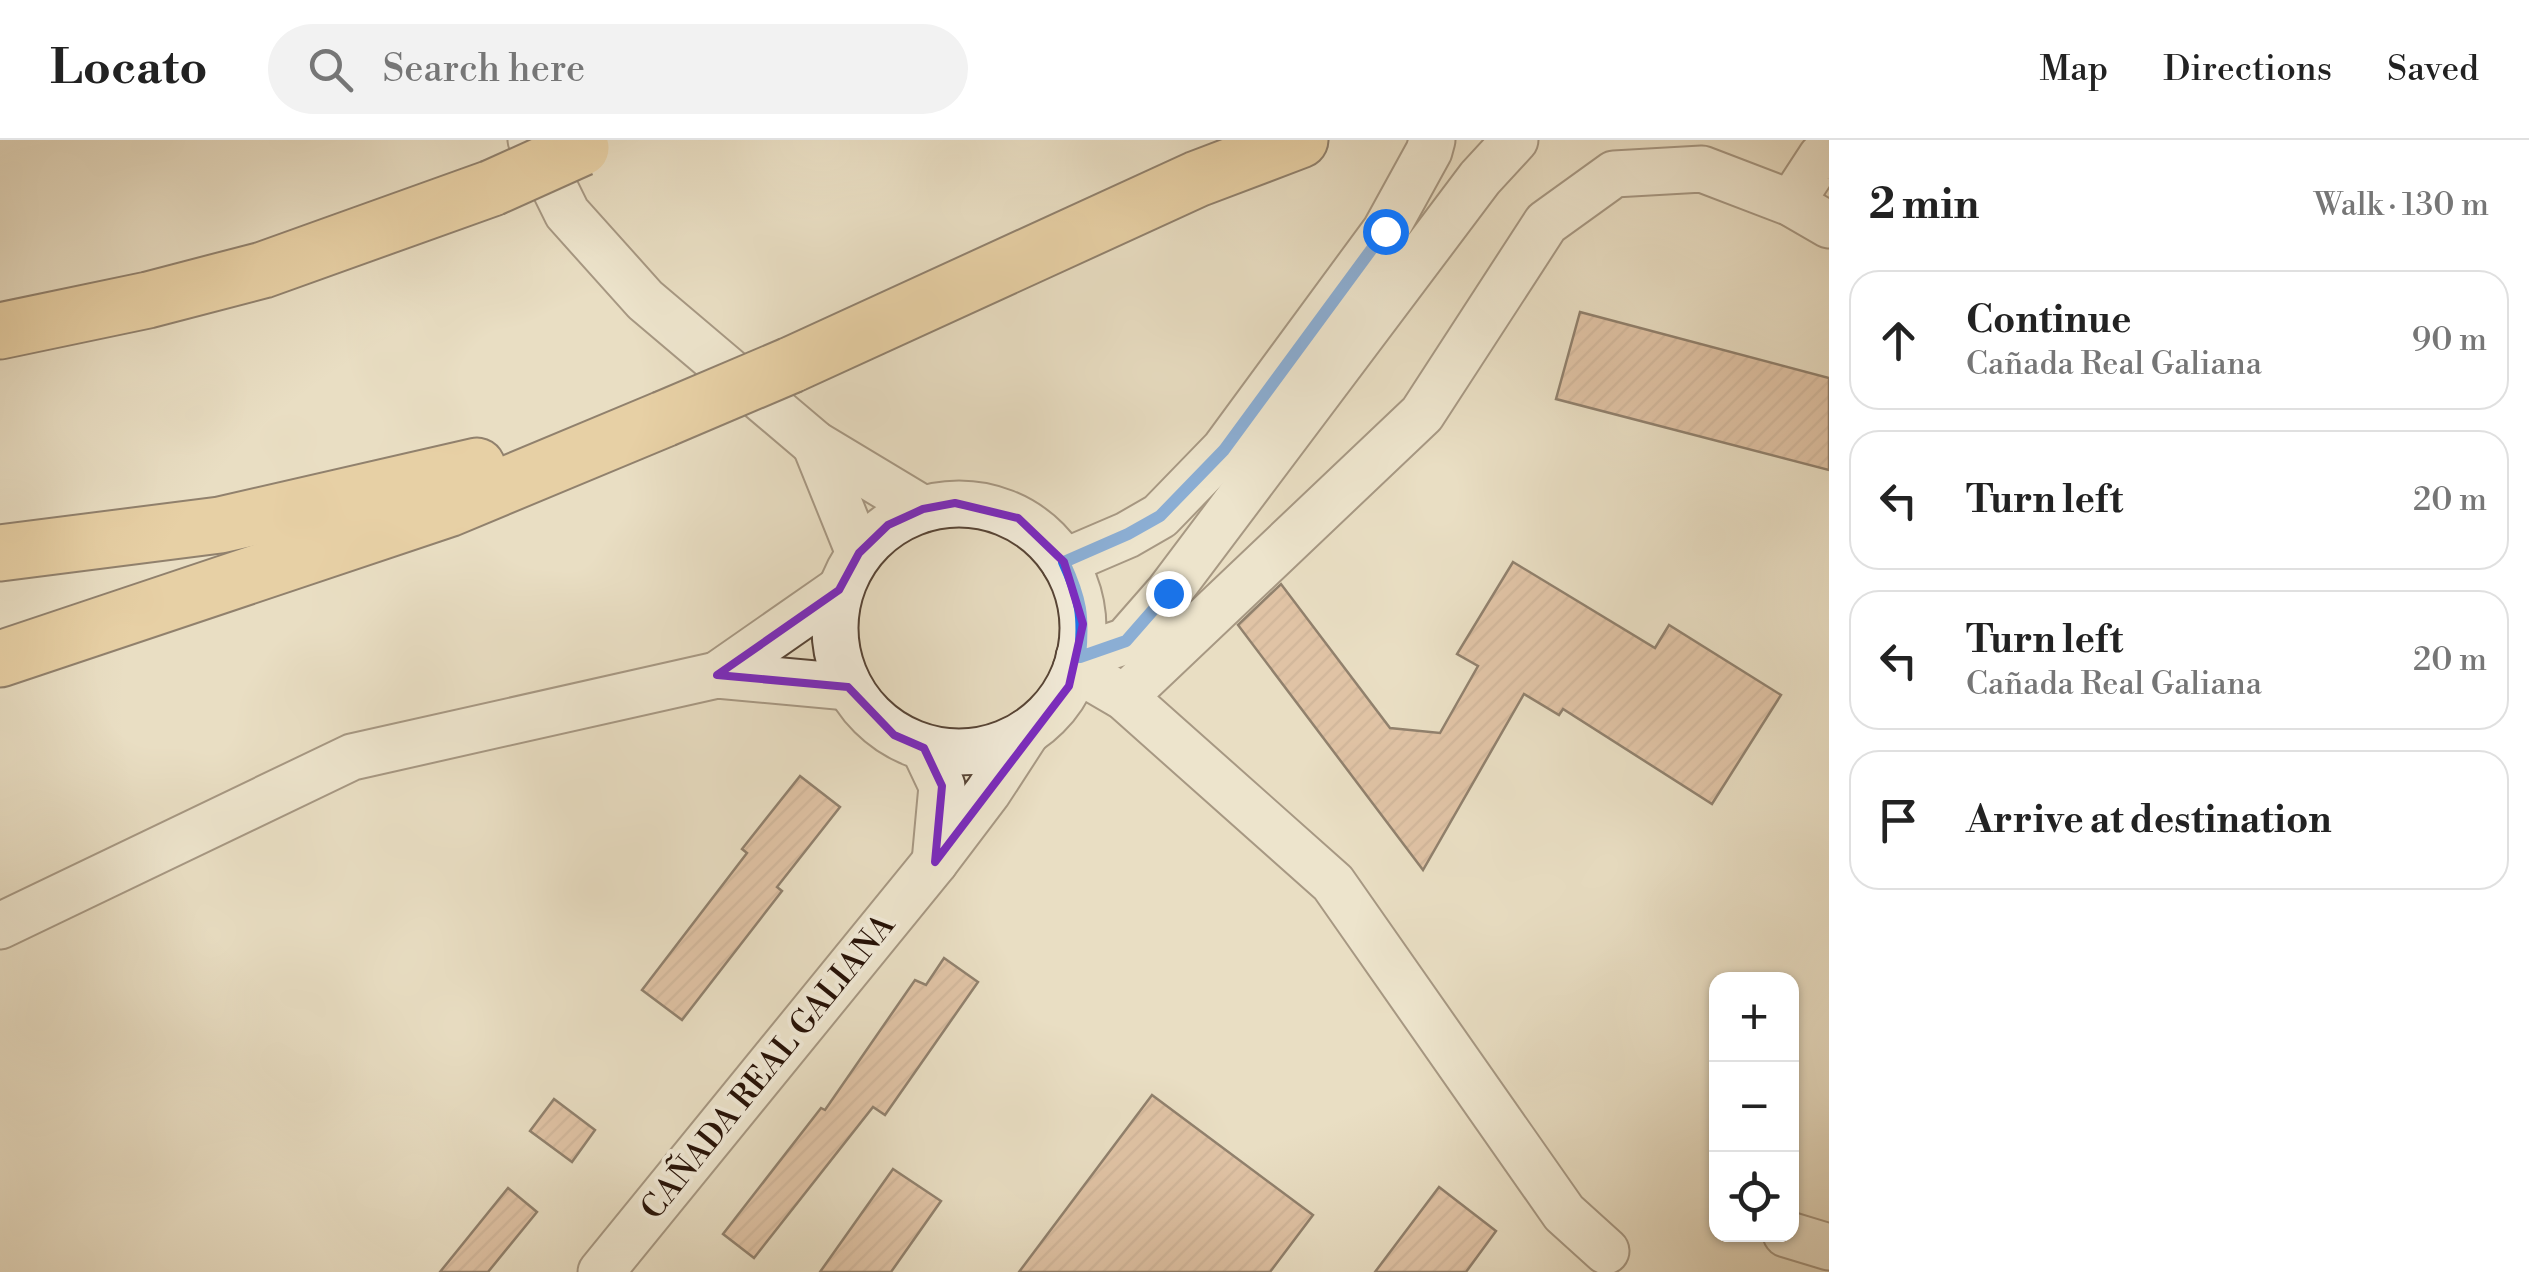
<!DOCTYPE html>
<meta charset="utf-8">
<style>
:root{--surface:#fff;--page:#f2f2f2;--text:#222;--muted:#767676;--line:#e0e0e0}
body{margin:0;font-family:"Libre Bodoni",serif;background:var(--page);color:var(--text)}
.controls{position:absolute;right:30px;bottom:30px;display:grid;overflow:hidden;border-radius:20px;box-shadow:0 2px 8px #0004}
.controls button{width:90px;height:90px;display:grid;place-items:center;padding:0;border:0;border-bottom:2px solid var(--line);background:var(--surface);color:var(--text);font:50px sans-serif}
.stop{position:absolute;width:30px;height:30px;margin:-22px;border:8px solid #1a73e8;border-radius:50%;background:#fff}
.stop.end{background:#1a73e8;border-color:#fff;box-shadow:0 2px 10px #0008}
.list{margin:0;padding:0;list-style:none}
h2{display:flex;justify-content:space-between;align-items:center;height:130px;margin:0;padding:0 40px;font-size:42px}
h2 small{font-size:32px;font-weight:400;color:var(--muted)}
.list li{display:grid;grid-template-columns:65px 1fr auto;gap:30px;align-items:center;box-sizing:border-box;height:140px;margin:0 20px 20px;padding:0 20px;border:2px solid var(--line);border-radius:30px}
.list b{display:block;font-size:38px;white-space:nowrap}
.list p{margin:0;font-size:32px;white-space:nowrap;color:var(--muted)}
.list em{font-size:32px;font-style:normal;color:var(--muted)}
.icon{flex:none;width:55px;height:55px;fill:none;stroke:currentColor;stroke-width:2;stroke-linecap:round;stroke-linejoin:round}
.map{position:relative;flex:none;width:1829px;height:1132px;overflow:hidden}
header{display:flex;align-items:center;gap:60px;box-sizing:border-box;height:140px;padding:0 50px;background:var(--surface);border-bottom:2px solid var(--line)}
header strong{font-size:48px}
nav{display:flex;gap:55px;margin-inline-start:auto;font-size:35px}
.search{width:700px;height:90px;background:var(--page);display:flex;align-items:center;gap:25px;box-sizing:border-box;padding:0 35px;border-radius:55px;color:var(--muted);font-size:38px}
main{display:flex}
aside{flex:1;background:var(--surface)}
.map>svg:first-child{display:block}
</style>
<header>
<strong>Locato</strong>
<div class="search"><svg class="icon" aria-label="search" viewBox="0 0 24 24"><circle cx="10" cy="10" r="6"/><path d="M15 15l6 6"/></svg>Search here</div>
<nav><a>Map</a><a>Directions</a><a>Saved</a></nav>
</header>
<main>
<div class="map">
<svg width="1829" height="1132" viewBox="0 0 1829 1132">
<defs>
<pattern id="building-hatch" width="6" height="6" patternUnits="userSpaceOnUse" patternTransform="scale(2.5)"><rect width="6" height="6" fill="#d6a280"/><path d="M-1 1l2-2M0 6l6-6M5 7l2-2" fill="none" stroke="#b88a6d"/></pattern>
</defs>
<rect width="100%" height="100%" fill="#e9dec3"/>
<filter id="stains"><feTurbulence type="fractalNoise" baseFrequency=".002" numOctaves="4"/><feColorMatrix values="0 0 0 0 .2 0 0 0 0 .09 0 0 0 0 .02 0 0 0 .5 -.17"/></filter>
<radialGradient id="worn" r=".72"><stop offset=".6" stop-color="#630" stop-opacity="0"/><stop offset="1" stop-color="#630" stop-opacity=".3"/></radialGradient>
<g fill="url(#building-hatch)" stroke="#261106" stroke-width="2.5">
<path d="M 1580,172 L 1829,238 L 1829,330 L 1556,259 Z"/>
<path d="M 1513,422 L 1655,508 L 1669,485 L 1781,555 L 1712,664 L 1563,569 L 1559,575 L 1524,554 L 1423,730 L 1238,485 L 1281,444 L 1390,588 L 1440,593 L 1478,526 L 1457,514 Z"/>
<path d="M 800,636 L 840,667 L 777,747 L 782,751 L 682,880 L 642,850 L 747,713 L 742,709 Z"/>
<path d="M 944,818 L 978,842 L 885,975 L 873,967 L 754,1118 L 723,1094 L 821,968 L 825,970 L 915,840 L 926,845 Z"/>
<path d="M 1152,955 L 1313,1075 L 1270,1132 L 1019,1132 Z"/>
<path d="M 554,959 L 595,990 L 572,1022 L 530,991 Z"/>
<path d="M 893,1029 L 941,1061 L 891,1132 L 820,1132 Z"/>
<path d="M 1439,1047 L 1496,1091 L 1466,1132 L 1375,1132 Z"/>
<path d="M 508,1048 L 537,1072 L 488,1132 L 440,1132 Z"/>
</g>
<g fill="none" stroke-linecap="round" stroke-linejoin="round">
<g stroke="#574435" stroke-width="49">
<g id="minor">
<path d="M 531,0 L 567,73 L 645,160 L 815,304 L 923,369"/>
<path d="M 1791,63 L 1821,17 L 1829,16"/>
<path d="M 815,304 L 859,413"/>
<circle cx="959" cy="488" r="124"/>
<path d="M 1064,422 L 1127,395 L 1160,376 L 1224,310 L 1385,91 L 1429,11 L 1432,0"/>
<path d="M 1079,517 L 1126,501 L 1168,453 L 1480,38 L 1515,0"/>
<path d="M 1076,529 L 1124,557 L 1333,743 L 1564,1073 L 1606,1111"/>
<path d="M 717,535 L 839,450"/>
<path d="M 1124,557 L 1422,274 L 1546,83 L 1614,34 L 1702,29 L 1791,63 L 1829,85"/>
<path d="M 924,608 L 942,646 L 935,722"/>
<path d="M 0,786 L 352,617 L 717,535 L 848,547"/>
<path d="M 1786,1094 L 1829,1107"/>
<path d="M 601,1132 L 935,722 L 988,652 L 1027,592"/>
</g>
</g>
<g stroke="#261106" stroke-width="59">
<g id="highway">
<path d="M 0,191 L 148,160 L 263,130 L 492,48"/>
<path d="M 791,225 L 1197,39 L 1300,0"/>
<path d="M 0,413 L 220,385 L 477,326"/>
<path d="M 0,519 L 448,369 L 664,279"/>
</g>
</g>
<use href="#minor" stroke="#f1ead8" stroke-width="45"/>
<use href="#highway" stroke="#e4bf82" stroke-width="55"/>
<g stroke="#261106" stroke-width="59" stroke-linecap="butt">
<g id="highway-bridge">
<path d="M 492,48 L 581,8"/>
<path d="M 664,279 L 791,225"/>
</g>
</g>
<use href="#highway-bridge" stroke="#e4bf82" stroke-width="55"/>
</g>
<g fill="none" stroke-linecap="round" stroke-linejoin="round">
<path stroke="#1a73e8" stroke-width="12" d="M 1168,453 L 1126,501 L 1080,517 C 1084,476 1081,459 1064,422 L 1128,394 L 1160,376 L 1224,310 L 1385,91"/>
</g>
<path d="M0 0H1829V1132H0ZM 955,363 L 1018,378 L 1064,422 L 1083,484 L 1069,546 L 935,722 L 942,646 L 924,608 L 894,595 L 848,547 L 717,535 L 839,450 L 859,413 L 888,385 L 923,369 Z" fill="#e9dec3" fill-opacity=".55" fill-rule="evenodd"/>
<path fill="none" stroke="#7b2cbf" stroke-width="8" stroke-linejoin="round" d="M 955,363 L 1018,378 L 1064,422 L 1083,484 L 1069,546 L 935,722 L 942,646 L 924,608 L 894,595 L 848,547 L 717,535 L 839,450 L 859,413 L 888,385 L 923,369 Z"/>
<g text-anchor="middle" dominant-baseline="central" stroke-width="8" stroke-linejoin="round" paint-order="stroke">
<g font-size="32" fill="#261106" stroke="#f1ead8">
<text transform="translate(768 927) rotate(-51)">CAÑADA REAL GALIANA</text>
</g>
</g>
<rect width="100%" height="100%" filter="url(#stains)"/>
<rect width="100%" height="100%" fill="url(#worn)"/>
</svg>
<div class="controls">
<button>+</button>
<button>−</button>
<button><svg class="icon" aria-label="locate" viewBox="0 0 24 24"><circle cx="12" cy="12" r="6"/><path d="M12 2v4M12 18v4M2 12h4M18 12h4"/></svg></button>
</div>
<div class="stop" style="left:1385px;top:91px"></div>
<div class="stop end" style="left:1168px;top:453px"></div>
</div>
<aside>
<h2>2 min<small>Walk · 130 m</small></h2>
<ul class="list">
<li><svg class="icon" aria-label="ahead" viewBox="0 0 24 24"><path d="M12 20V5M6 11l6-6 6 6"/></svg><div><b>Continue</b><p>Cañada Real Galiana</p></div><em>90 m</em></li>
<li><svg class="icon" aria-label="left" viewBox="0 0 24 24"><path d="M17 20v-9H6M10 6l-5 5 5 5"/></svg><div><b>Turn left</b></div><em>20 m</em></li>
<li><svg class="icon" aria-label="left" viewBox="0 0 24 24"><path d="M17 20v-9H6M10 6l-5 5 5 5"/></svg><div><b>Turn left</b><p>Cañada Real Galiana</p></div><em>20 m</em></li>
<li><svg class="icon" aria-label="arrive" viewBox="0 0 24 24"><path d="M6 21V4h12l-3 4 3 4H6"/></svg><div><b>Arrive at destination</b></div></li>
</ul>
</aside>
</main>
